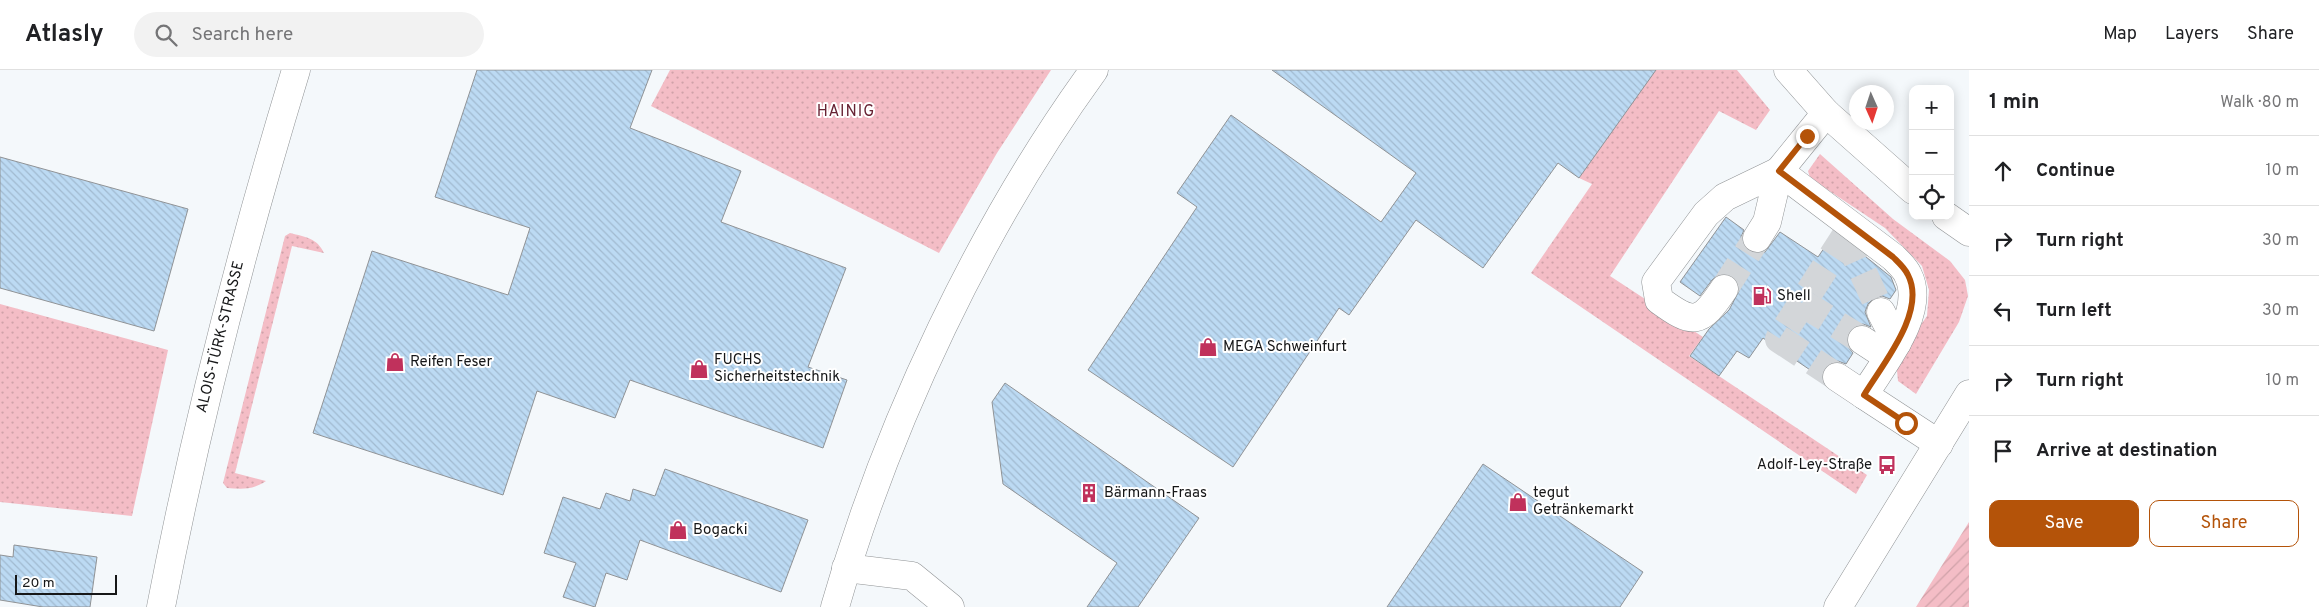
<!DOCTYPE html>
<meta charset="utf-8">
<style>
:root{--surface:#fff;--page:#f2f2f2;--text:#202124;--muted:#757577;--line:#e0e0e0;--accent:#b45309}
body{margin:0;font-family:Overpass,sans-serif;background:var(--page);color:var(--text)}
.controls{position:absolute;right:15px;top:15px;display:grid;overflow:hidden;border-radius:10px;box-shadow:0 2px 12px #0003}
.controls button{width:45px;height:45px;display:grid;place-items:center;padding:0;border:0;border-bottom:1px solid var(--line);background:var(--surface);color:var(--text);font:25px sans-serif}
.compass{position:absolute;left:1849px;top:15px;width:45px;height:45px;border-radius:50%;background:var(--surface);box-shadow:0 2px 12px #0003;rotate:177deg}
.scale{position:absolute;left:15px;bottom:12px;width:102px;box-sizing:border-box;padding-left:5px;border:2px solid #161718;border-top:0;font-size:14px;line-height:18px;white-space:nowrap;color:#161718;-webkit-text-stroke:4px #fff;paint-order:stroke}
.stop{position:absolute;width:15px;height:15px;margin:-11px;border:4px solid #b45309;border-radius:50%;background:#fff}
.stop.end{background:#b45309;border-color:#fff;box-shadow:0 1px 5px #0008}
.list{margin:0;padding:0;list-style:none}
h2{display:flex;justify-content:space-between;align-items:center;height:65px;margin:0;padding:0 20px;font-size:21px}
h2 small{font-size:16px;font-weight:400;color:var(--muted)}
.list li{display:grid;grid-template-columns:32px 1fr auto;gap:15px;align-items:center;box-sizing:border-box;height:70px;padding:0 20px;border-top:1px solid var(--line)}
.list b{display:block;font-size:19px;white-space:nowrap}
.list em{font-size:16px;font-style:normal;color:var(--muted)}
.actions{display:flex;gap:10px;padding:15px 20px}
.actions a{flex:1;padding:11px 0;border:1px solid var(--accent);border-radius:10px;text-align:center;font-size:18px;color:var(--accent)}
.actions .main{background:var(--accent);color:#fff}
.icon{flex:none;width:28px;height:28px;fill:none;stroke:currentColor;stroke-width:2;stroke-linecap:round;stroke-linejoin:round}
.map{position:relative;flex:none;width:1969px;height:537px;overflow:hidden}
header{display:flex;align-items:center;gap:30px;box-sizing:border-box;height:70px;padding:0 25px;background:var(--surface);border-bottom:1px solid var(--line)}
header strong{font-size:24px}
nav{display:flex;gap:28px;margin-inline-start:auto;font-size:18px}
.search{width:350px;height:45px;background:var(--page);display:flex;align-items:center;gap:12px;box-sizing:border-box;padding:0 18px;border-radius:28px;color:var(--muted);font-size:19px}
main{display:flex}
aside{flex:1;background:var(--surface)}
.map>svg:first-child{display:block}
</style>
<header>
<strong>Atlasly</strong>
<div class="search"><svg class="icon" aria-label="search" viewBox="0 0 24 24"><circle cx="10" cy="10" r="6"/><path d="M15 15l6 6"/></svg>Search here</div>
<nav><a>Map</a><a>Layers</a><a>Share</a></nav>
</header>
<main>
<div class="map">
<svg width="1969" height="537" viewBox="0 0 1969 537">
<defs>
<pattern id="grass-dots" width="8" height="8" patternUnits="userSpaceOnUse" patternTransform="scale(1.25)"><rect width="8" height="8" fill="#f4bdc6"/><path d="M2 2h.1M6 6h.1" fill="none" stroke="#d0a2a9" stroke-width="1.8" stroke-linecap="round"/></pattern>
<pattern id="garden-furrows" width="10" height="10" patternUnits="userSpaceOnUse" patternTransform="scale(1.25)"><rect width="10" height="10" fill="#f4bdc6"/><path d="M-1 1l2-2M0 10L10 0M9 11l2-2" fill="none" stroke="#d0a2a9"/></pattern>
<pattern id="building-back-hatch" width="6" height="6" patternUnits="userSpaceOnUse" patternTransform="scale(1.25)"><rect width="6" height="6" fill="#bcdaf3"/><path d="M-1 5l2 2M0 0l6 6M5-1l2 2" fill="none" stroke="#a1bad0"/></pattern>
</defs>
<rect width="100%" height="100%" fill="#f4f8fb"/>
<g fill="url(#grass-dots)">
<path d="M 670,0 L 1051,0 L 997,83 L 939,183 L 651,36 Z"/>
<path d="M 1655,0 L 1737,0 L 1770,40 L 1756,60 L 1719,41 L 1610,206 L 1703,267 L 1689,286 L 1867,405 L 1856,424 L 1531,203 L 1592,114 L 1579,108 Z"/>
<path d="M 1820,84 L 1893,149 L 1950,191 L 1965,210 L 1968,226 L 1959,252 L 1916,324 L 1898,311 L 1896,290 L 1927,246 L 1929,220 L 1922,196 L 1885,158 L 1810,108 L 1808,101 Z"/>
<path d="M 290,163 C 306,167 317,168 324,183 L 292,176 L 235,403 L 266,411 C 253,420 242,419 227,418 L 223,413 L 285,166 Z"/>
<path d="M 0,234 L 168,280 L 132,446 L 0,432 Z"/>
</g>
<path fill="url(#garden-furrows)" d="M 1969,452 L 1969,537 L 1916,537 Z"/>
<g fill="url(#building-back-hatch)" stroke="#909396">
<path d="M 477,0 L 652,0 L 630,58 L 741,101 L 721,152 L 846,198 L 808,297 L 847,310 L 823,378 L 630,310 L 615,348 L 537,321 L 503,425 L 313,363 L 372,181 L 508,225 L 530,158 L 435,127 Z"/>
<path d="M 1272,0 L 1656,0 L 1579,108 L 1558,93 L 1483,198 L 1416,150 L 1349,245 L 1339,238 L 1233,397 L 1088,300 L 1197,137 L 1177,123 L 1231,45 L 1381,152 L 1416,103 Z"/>
<path d="M 0,87 L 188,139 L 154,261 L 0,218 Z"/>
<path d="M 1726,147 L 1744,160 L 1741,167 L 1743,175 L 1749,181 L 1757,184 L 1765,182 L 1780,162 L 1818,187 L 1835,162 L 1891,207 L 1896,220 L 1890,229 L 1882,226 L 1874,228 L 1868,234 L 1865,242 L 1871,257 L 1863,254 L 1855,256 L 1849,262 L 1846,269 L 1848,277 L 1853,283 L 1846,294 L 1838,291 L 1830,293 L 1824,299 L 1822,308 L 1763,268 L 1749,288 L 1737,281 L 1719,306 L 1690,286 L 1709,259 L 1729,240 L 1739,221 L 1738,212 L 1733,206 L 1726,204 L 1718,205 L 1712,210 L 1700,226 L 1680,212 Z"/>
<path d="M 1005,313 L 1199,448 L 1138,537 L 1087,537 L 1117,493 L 1003,414 L 992,332 Z"/>
<path d="M 1483,394 L 1643,502 L 1620,537 L 1387,537 Z"/>
<path d="M 665,399 L 808,450 L 781,522 L 640,470 L 627,510 L 606,503 L 595,537 L 563,527 L 576,493 L 544,483 L 563,427 L 600,439 L 606,423 L 630,431 L 633,419 L 655,426 Z"/>
<path d="M 14,475 L 97,487 L 90,537 L 43,537 L 0,530 L 0,485 L 13,487 Z"/>
</g>
<g fill="none" stroke-linecap="round" stroke-linejoin="round">
<g stroke="#d3d6d9" stroke-width="28" stroke-dasharray="28 14" stroke-linecap="butt">
<path d="M 1846,165 L 1881,242"/>
<path d="M 1724,219 L 1757,168"/>
<path d="M 1802,233 L 1862,270"/>
<path d="M 1837,307 L 1779,269 L 1846,165"/>
</g>
<g stroke="#909395" stroke-width="29">
<g id="minor">
<path d="M 1788,0 L 1826,43 L 1913,120"/>
<path d="M 1826,43 L 1779,101 L 1893,187 C 1898,192 1905,198 1908,205 C 1927,242 1882,295 1864,325 L 1939,374"/>
<path d="M 1946,146 L 1969,162"/>
<path d="M 1724,219 C 1700,255 1693,255 1659,230 L 1656,212 L 1706,144 L 1725,127 L 1779,101 L 1767,152 L 1757,168"/>
<path d="M 1881,242 L 1897,273"/>
<path d="M 1862,270 L 1888,287"/>
<path d="M 1837,307 L 1864,325"/>
<path d="M 846,498 L 912,506 L 950,537"/>
<path d="M 161,537 C 196,355 242,177 296,0"/>
<path d="M 835,537 C 887,354 982,154 1094,0"/>
<path d="M 1838,537 L 1969,324"/>
</g>
</g>
<use href="#minor" stroke="#fff" stroke-width="28"/>
</g>
<g fill="none" stroke-linecap="round" stroke-linejoin="round">
<path stroke="#b45309" stroke-width="6" d="M 1807,66 L 1779,101 L 1893,187 C 1898,192 1905,198 1908,205 C 1927,242 1882,295 1864,325 L 1906,353"/>
</g>
<defs>
<g id="fuel-bare" transform="scale(1.5)"><path d="M-5.5-6h7V0h2V4h1.3V-2.5L3-4.5l.8-.8L6-3V5H2.5V1h-1V6h-7ZM-4.2-4.7v3.2H.2V-4.7Z" fill="#c0315c" stroke="#fff" stroke-width="2.5" paint-order="stroke"/></g>
<g id="shop-bare" transform="scale(1.5)"><path d="M-5-2.5h2.3a2.7 3.5 0 0 1 5.4 0H5L5.5 6h-11ZM-1.5-2.5h3a1.5 2.3 0 0 0-3 0Z" fill="#c0315c" stroke="#fff" stroke-width="2.5" paint-order="stroke"/></g>
<g id="bus-bare" transform="scale(1.5)"><path d="M-5-6H5V4H4V6H2V4H-2V6H-4V4H-5ZM-3.5-4V0h7V-4ZM-3.5 1.2v1.5H-2V1.2ZM2 1.2v1.5H3.5V1.2Z" fill="#c0315c" stroke="#fff" stroke-width="2.5" paint-order="stroke"/></g>
<g id="building-bare" transform="scale(1.5)"><path d="M-4-6H4V6H1V3H-1V6H-4ZM-2.5-4.3h1.7v1.8h-1.7ZM.8-4.3h1.7v1.8H.8ZM-2.5-1h1.7V.8h-1.7ZM.8-1h1.7V.8H.8Z" fill="#c0315c" stroke="#fff" stroke-width="2.5" paint-order="stroke"/></g>
</defs>
<g fill-rule="evenodd">
<use href="#fuel-bare" x="1762" y="226"/>
<use href="#shop-bare" x="1208" y="277"/>
<use href="#shop-bare" x="395" y="292"/>
<use href="#shop-bare" x="699" y="299"/>
<use href="#bus-bare" x="1887" y="395"/>
<use href="#building-bare" x="1089" y="423"/>
<use href="#shop-bare" x="1518" y="432"/>
<use href="#shop-bare" x="678" y="460"/>
</g>
<g text-anchor="middle" dominant-baseline="central" stroke-width="4" stroke-linejoin="round" paint-order="stroke">
<g font-size="15" fill="#161718" stroke="#fff" text-anchor="start">
<text x="1777" y="226">Shell</text>
<text x="1223" y="277">MEGA Schweinfurt</text>
<text x="714" y="290">FUCHS<tspan x="714" dy="17">Sicherheitstechnik</tspan></text>
<text x="410" y="292">Reifen Feser</text>
<text x="1872" y="395" text-anchor="end">Adolf-Ley-Straße</text>
<text x="1104" y="423">Bärmann-Fraas</text>
<text x="1533" y="423">tegut<tspan x="1533" dy="17">Getränkemarkt</tspan></text>
<text x="693" y="460">Bogacki</text>
</g>
<g font-size="15" fill="#161718" stroke="#fff">
<text transform="translate(221 267) rotate(-76)">ALOIS-TÜRK-STRASSE</text>
</g>
<g font-size="16" letter-spacing="1" fill="#672233" stroke="#fff">
<text x="846" y="42">HAINIG</text>
</g>
</g>
</svg>
<div class="controls">
<button>+</button>
<button>−</button>
<button><svg class="icon" aria-label="locate" viewBox="0 0 24 24"><circle cx="12" cy="12" r="6"/><path d="M12 2v4M12 18v4M2 12h4M18 12h4"/></svg></button>
</div>
<svg class="compass" viewBox="-18 -18 36 36"><path d="M0-13l5 13h-10z" fill="#e53935"/><path d="M0 13l5-13h-10z" fill="#757577"/></svg>
<div class="scale">20 m</div>
<div class="stop" style="left:1906px;top:353px"></div>
<div class="stop end" style="left:1807px;top:66px"></div>
</div>
<aside>
<h2>1 min<small>Walk · 80 m</small></h2>
<ul class="list">
<li><svg class="icon" aria-label="ahead" viewBox="0 0 24 24"><path d="M12 20V5M6 11l6-6 6 6"/></svg><div><b>Continue</b></div><em>10 m</em></li>
<li><svg class="icon" aria-label="right" viewBox="0 0 24 24"><path d="M7 20v-9h11M14 6l5 5-5 5"/></svg><div><b>Turn right</b></div><em>30 m</em></li>
<li><svg class="icon" aria-label="left" viewBox="0 0 24 24"><path d="M17 20v-9H6M10 6l-5 5 5 5"/></svg><div><b>Turn left</b></div><em>30 m</em></li>
<li><svg class="icon" aria-label="right" viewBox="0 0 24 24"><path d="M7 20v-9h11M14 6l5 5-5 5"/></svg><div><b>Turn right</b></div><em>10 m</em></li>
<li><svg class="icon" aria-label="arrive" viewBox="0 0 24 24"><path d="M6 21V4h12l-3 4 3 4H6"/></svg><div><b>Arrive at destination</b></div></li>
</ul>
<div class="actions"><a class="main">Save</a><a>Share</a></div>
</aside>
</main>
